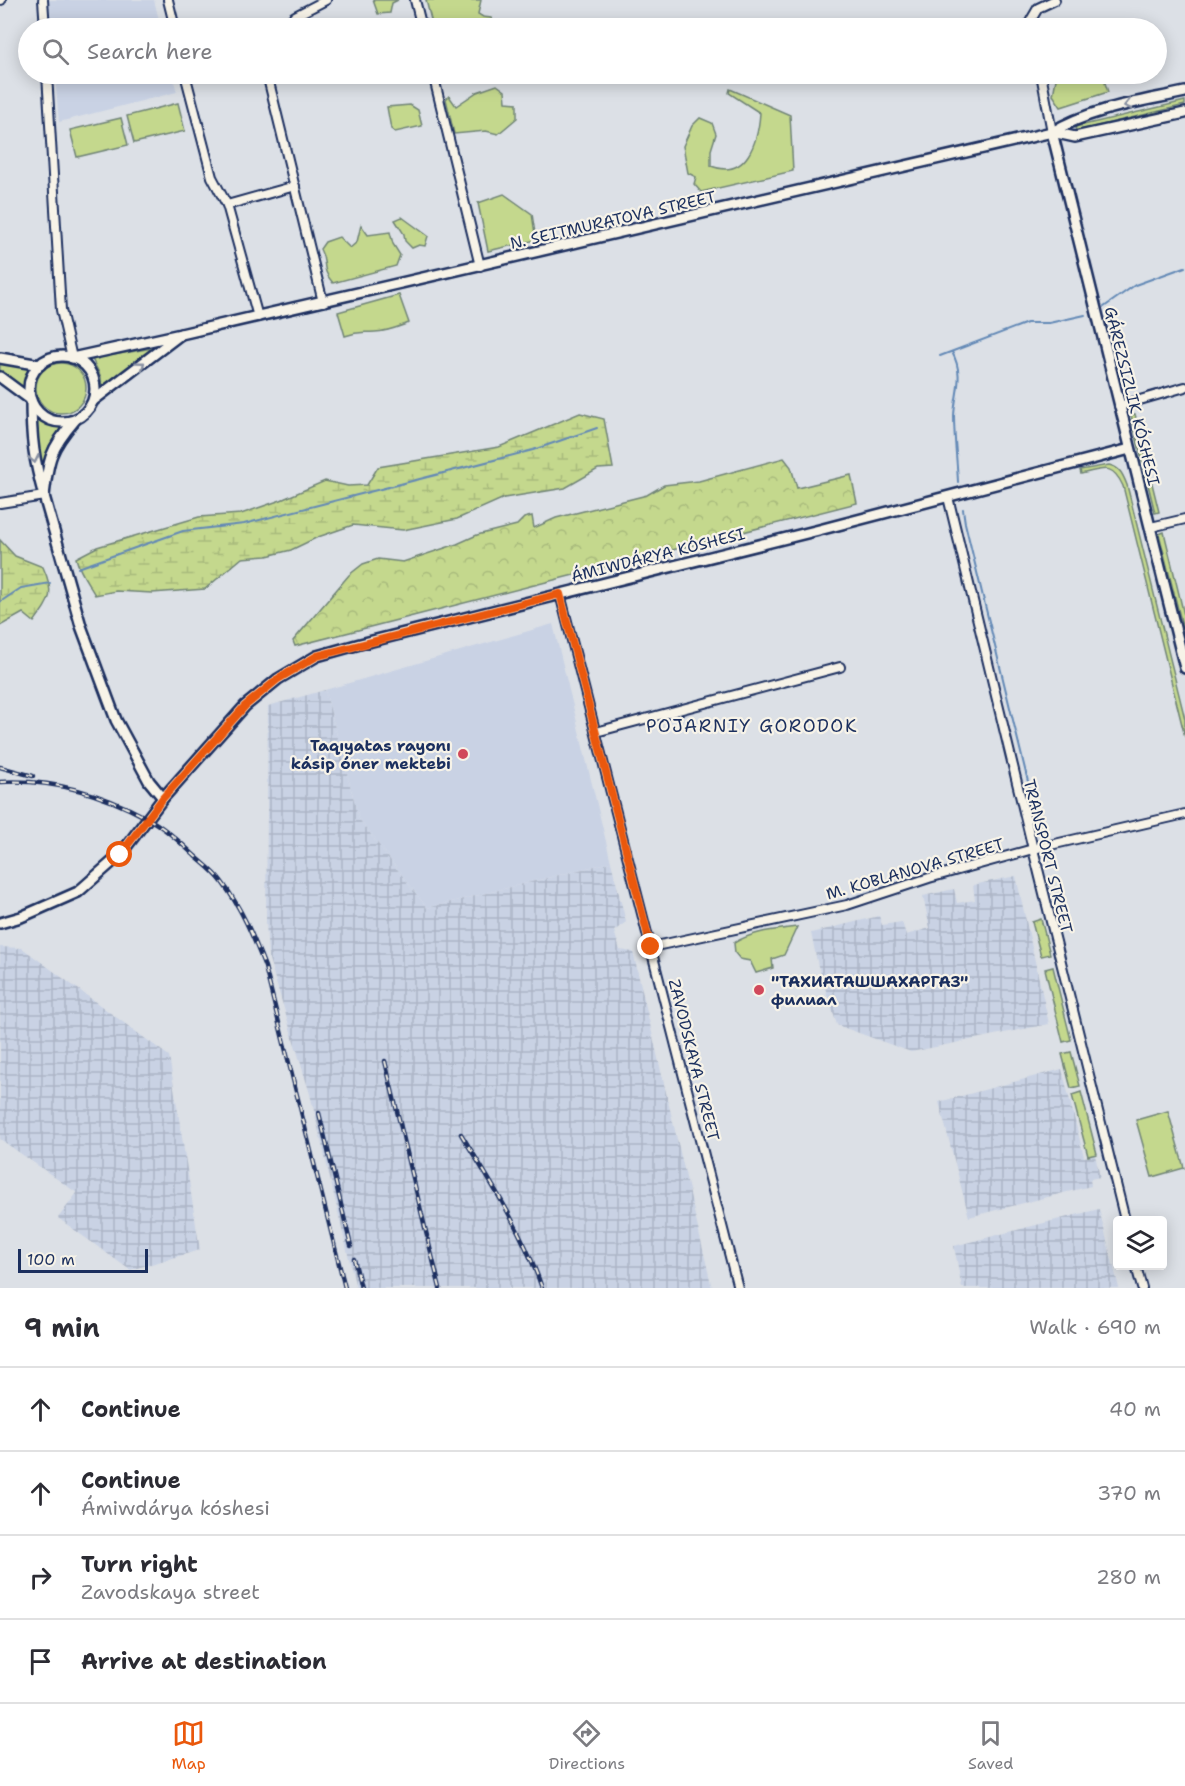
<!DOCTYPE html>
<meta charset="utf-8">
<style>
:root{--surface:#fff;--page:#f7f7f7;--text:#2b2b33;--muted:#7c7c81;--line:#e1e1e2;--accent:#ea580c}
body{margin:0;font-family:"Shantell Sans",sans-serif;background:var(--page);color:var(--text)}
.controls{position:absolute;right:18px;bottom:18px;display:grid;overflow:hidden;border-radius:6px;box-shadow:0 3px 15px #0003}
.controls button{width:54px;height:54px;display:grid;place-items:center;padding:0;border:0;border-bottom:2px solid var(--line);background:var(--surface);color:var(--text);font:30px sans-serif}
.scale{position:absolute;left:18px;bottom:15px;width:130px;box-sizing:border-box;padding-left:6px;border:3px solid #1b2f5e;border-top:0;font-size:16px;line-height:21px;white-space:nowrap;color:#1b2f5e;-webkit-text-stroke:4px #f7f3e8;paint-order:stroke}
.stop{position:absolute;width:18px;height:18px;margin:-14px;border:4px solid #ea580c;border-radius:50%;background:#fff}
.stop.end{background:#ea580c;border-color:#fff;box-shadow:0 2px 6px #0008}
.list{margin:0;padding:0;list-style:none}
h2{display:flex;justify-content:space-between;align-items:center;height:78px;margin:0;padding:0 24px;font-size:26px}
h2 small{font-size:20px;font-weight:400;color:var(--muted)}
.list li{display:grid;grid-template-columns:39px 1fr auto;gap:18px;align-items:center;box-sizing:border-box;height:84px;padding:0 24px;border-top:2px solid var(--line)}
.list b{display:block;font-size:22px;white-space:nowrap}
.list p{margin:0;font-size:20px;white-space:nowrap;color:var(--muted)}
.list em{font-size:20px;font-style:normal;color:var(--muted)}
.icon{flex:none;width:33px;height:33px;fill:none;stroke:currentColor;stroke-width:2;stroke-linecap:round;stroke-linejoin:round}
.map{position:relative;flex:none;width:1185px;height:1288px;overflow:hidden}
.search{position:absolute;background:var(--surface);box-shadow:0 3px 15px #0003;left:18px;right:18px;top:18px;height:66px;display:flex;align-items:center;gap:15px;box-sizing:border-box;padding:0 21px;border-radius:33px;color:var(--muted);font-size:22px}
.sheet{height:414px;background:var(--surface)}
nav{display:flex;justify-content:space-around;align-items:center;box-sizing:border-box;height:84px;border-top:2px solid var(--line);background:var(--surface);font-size:16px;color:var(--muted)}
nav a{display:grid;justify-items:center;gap:3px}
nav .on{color:var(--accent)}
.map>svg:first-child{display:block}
</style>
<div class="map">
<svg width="1185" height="1288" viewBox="0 0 1185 1288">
<defs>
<pattern id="industrial-grid" width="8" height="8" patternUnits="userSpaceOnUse" patternTransform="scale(1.5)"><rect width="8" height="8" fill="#c9d2e4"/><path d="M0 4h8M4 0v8" fill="none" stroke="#acb5c6"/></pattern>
<pattern id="forest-crowns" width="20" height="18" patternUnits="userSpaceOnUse" patternTransform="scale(1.5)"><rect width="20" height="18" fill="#c4d88d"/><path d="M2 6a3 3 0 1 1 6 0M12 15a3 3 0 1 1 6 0" fill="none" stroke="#a8ba7c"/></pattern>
<pattern id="wetland-marsh" width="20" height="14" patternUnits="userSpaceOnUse" patternTransform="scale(1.5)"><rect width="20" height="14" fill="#c4d88d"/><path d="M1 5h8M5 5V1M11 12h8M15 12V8" fill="none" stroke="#a8ba7c"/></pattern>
</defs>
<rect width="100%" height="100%" fill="#dce0e6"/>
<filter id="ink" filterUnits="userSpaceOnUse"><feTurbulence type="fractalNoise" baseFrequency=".0167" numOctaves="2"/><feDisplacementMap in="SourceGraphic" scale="12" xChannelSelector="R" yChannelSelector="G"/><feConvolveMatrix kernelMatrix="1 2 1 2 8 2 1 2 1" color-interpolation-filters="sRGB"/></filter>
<g filter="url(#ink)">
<g fill="#c9d2e4">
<path d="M 49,0 L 154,0 L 161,28 L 51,28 Z"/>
<path d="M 55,74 L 172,74 L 177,92 L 59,122 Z"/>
<path d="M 553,624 L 611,862 L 427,908 L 359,819 L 325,690 Z"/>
</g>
<g fill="url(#industrial-grid)">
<path d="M 325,690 L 359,819 L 427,908 L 611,862 L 626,922 L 614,931 L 620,950 L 633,952 L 712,1288 L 356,1288 L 310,1094 L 268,956 L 266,921 L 268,706 Z"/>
<path d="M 1016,876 L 1049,1024 L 911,1052 L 837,1025 L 818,966 L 811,933 L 879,916 L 882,925 L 902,922 L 906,935 L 930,928 L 923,896 L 954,889 L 957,903 L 975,900 L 973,885 Z"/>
<path d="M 0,947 L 22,948 L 169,1056 L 200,1250 L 130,1270 L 58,1218 L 77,1193 L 0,1139 Z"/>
<path d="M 1062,1069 L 1084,1157 L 1095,1155 L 1100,1177 L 1090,1179 L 1091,1186 L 969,1217 L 939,1102 Z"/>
<path d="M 1099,1209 L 1119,1288 L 962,1288 L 954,1246 Z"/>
</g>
<g fill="#c4d88d" stroke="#708476" stroke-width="1.5">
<path d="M 373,0 L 398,0 L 392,3 L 390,13 L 378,14 Z"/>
<path d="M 426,0 L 481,0 L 478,14 L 483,17 L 491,18 L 495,28 L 433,28 Z"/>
<path d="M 1062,74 L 1086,74 L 1087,75 L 1107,74 L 1105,83 L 1108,92 L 1061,107 L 1053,95 L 1056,79 Z"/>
<path d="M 497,85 L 505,91 L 506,102 L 517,103 L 517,118 L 498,134 L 486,131 L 454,134 L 446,99 L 449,96 L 456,106 L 477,92 Z"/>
<path d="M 730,89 L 790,115 L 793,171 L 701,192 L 694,184 L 696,177 L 688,173 L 683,146 L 692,126 L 700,118 L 712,123 L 716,134 L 711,150 L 711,166 C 747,180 758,141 760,113 L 729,93 Z"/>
<path d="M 1185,101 L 1185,105 L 1076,131 L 1075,127 Z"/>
<path d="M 178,103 L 185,131 L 134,143 L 127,116 Z"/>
<path d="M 410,105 L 418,110 L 422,126 L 395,132 L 391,129 L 387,107 Z"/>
<path d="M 121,118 L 128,145 L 77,157 L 70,130 Z"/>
<path d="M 504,194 L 532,214 L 536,240 L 488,251 L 478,203 Z"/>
<path d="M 402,217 L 428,236 L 425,246 L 419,245 L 412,248 L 405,241 L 404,234 L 395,220 Z"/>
<path d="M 361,225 L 368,235 L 390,232 L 393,244 L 400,255 L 396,266 L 333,283 C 320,268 328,263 320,249 L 325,242 L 339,237 L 350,248 L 357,242 Z"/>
<path d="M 399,295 L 409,323 C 398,327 386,332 375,332 C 361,333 359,331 345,336 L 338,312 Z"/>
<path d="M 152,348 L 102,386 L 101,377 L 92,359 Z"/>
<path d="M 0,362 L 34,367 L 26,384 L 25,392 L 0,371 Z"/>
<circle cx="61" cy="388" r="25"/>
<path d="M 1135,414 L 1159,512 L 1155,513 L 1131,415 Z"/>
<path d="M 35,416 L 45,423 L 62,427 L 49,446 L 42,467 L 38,450 Z"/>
<path d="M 1109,465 C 1120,467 1123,475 1127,485 L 1185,719 L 1185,737 L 1123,486 C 1112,462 1103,469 1081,474 L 1080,470 Z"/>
<path d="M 1164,532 L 1185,619 L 1185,637 L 1159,534 Z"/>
<path d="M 1041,919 L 1050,954 L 1041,956 L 1032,922 Z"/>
<path d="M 797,927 L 784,955 L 772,959 L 773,968 L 756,973 L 750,961 L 740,959 L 735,953 L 734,943 C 753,931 775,930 797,927 Z"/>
<path d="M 1053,967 L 1071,1040 L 1063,1042 L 1045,969 Z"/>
<path d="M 1071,1052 L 1080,1086 L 1071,1088 L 1062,1054 Z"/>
<path d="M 1081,1092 L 1097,1154 L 1088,1156 L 1072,1095 Z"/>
<path d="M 1168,1111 L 1184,1168 L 1152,1177 L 1136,1120 Z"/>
</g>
<path fill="url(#forest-crowns)" stroke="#708476" stroke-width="1.5" d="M 784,458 L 791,467 L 797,488 L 851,475 L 857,503 L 295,646 L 293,641 L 349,575 L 363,564 L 378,559 L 403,562 L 457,544 L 477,535 L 517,525 L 524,518 L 532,516 L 534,528 L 556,518 L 647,495 L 664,485 L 699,481 Z"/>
<g fill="url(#wetland-marsh)" stroke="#708476" stroke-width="1.5">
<path d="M 580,413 L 604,419 L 613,468 L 598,469 L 565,488 L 504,498 L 457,519 L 403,530 L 353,525 L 318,537 L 291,550 L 267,556 L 242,558 L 205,589 L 152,593 L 116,591 L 95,595 C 88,583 79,571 76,558 L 97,547 L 199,517 L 241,514 L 281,500 L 325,481 L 348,486 L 367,485 L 378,467 L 499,447 Z"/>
<path d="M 0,540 L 15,556 L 43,567 C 55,594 51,599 34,622 L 23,613 L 0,626 Z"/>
</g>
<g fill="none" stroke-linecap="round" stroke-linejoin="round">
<g stroke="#6389b6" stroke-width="2">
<path d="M 1104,307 L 1135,285 L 1185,267"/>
<path d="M 952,352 C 965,376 955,392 954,416 C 954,438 957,460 958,482"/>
<path d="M 940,356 L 1027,323 L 1049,323 L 1085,315"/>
<path d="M 963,509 L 965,523 L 1040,831"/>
<path d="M 78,568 L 183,531 L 244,524 L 533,450 L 597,428"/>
<path d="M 0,602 L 21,588 L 50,583"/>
</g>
<g stroke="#1b2f5e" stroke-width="12">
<g id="minor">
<path d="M 0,0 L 1,0"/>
<path d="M 43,0 L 45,28"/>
<path d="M 168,0 L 175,28"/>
<path d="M 415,0 L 422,28"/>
<path d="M 282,28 L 295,16 L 326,0"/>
<path d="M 1032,28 L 1031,20 L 1038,8 L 1055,0"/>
<path d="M 47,74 L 61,310 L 72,358"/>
<path d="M 185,74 L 212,177 L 227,205 L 258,317"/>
<path d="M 267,74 L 323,302"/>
<path d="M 433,74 L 480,266"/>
<path d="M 1041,74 L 1052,132"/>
<path d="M 227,205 L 295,186"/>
<path d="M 1119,406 L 1185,387"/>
<path d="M 948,497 L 1033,849 L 1125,1220"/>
<path d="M 0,503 L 44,496"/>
<path d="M 1151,527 L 1185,519"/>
<path d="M 560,594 L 738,1288"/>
<path d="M 596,732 L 840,667"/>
<path d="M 651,947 L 847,905 L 929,878 L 1033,849 L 1185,814"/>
<path d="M 1136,1266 L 1142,1288"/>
</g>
</g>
<g stroke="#1b2f5e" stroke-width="14">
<g id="tertiary">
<path d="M 1052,132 L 1185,668"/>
<path d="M 1052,132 L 1075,137 L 1185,113"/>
<path d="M 181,334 L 1052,132 C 1092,108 1140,102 1185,92"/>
<circle cx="62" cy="389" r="33"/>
<path d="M 0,358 L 40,365"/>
<path d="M 72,358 L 181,334 L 94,400"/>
<path d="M 0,377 L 31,400 C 31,439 34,460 44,496 C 48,460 50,449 75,420"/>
<path d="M 44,496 L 81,626 L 116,720 L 149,781 L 163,798"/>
<path d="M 0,923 L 21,917 L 78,892 L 120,855 L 163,798 L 245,706 L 278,679 L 317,656 L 360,644 L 819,530 L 1130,449"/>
</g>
</g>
<use href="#minor" stroke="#f7f3e8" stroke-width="8"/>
<use href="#tertiary" stroke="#f7f3e8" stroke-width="9"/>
<g stroke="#1b2f5e" stroke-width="4.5">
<g id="rail">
<path d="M 0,767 L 33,776"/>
<path d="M 0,782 C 51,779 100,793 145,817 C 163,826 181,843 195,856 C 204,864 215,872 222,882 C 242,909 253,936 265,967 L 345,1288"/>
<path d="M 385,1061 L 427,1236"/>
<path d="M 319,1113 L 351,1246"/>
<path d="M 461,1134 C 492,1184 523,1232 542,1288"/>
<path d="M 428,1240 L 440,1288"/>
<path d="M 354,1259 L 361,1288"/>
</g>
</g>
<use href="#rail" stroke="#f7f3e8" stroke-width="2" stroke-dasharray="7" stroke-linecap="butt"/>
</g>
<defs><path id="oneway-chevron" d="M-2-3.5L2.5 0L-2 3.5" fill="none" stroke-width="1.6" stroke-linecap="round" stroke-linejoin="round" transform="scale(1.5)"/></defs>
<g stroke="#8991a3">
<use href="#oneway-chevron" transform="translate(1128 105) rotate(167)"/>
<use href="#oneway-chevron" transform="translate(141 365) rotate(-37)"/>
<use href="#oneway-chevron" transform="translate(34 459) rotate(78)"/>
</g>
</g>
<g fill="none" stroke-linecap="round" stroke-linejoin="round" filter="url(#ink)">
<path stroke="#ea580c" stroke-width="8" d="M 120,855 L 163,798 L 245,706 L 278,679 L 317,656 L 560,594 L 651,947"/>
</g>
<g fill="#d1495b" stroke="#f7f3e8" stroke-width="2">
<circle cx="463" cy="754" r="6"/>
<circle cx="759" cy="990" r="6"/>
</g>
<g text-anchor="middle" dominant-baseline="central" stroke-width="4.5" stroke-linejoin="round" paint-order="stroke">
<g font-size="16" fill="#1b2f5e" stroke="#f7f3e8">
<text transform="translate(613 220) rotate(-13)">N. SEITMURATOVA STREET</text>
<text transform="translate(1132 396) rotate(76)">GÁREZSIZLIK KÓSHESI</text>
<text transform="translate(658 555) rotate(-14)">ÁMIWDÁRYA KÓSHESI</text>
<text transform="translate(1048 856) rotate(76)">TRANSPORT STREET</text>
<text transform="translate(915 869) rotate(-16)">M. KOBLANOVA STREET</text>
<text transform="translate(694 1060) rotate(76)">ZAVODSKAYA STREET</text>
</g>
<g font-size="16" font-weight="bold" fill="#1b2f5e" stroke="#f7f3e8" text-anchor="end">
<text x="451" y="745">Taqıyatas rayonı<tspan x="451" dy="18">kásip óner mektebi</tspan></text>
<text x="771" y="981" text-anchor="start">"ТАХИАТАШШАХАРГАЗ"<tspan x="771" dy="18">филиал</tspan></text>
</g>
<g font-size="18" letter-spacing="1.5" fill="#1b2f5e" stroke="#f7f3e8">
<text x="752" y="726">POJARNIY GORODOK</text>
</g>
</g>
</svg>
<div class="controls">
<button><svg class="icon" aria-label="layers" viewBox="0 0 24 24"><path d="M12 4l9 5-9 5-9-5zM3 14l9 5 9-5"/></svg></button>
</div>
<div class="scale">100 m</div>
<div class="stop" style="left:120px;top:855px"></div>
<div class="stop end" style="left:651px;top:947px"></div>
<div class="search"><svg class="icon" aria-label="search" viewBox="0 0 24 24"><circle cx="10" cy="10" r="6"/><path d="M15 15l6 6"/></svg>Search here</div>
</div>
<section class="sheet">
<h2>9 min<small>Walk · 690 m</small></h2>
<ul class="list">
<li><svg class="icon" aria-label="ahead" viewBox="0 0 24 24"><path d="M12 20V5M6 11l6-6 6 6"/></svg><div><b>Continue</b></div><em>40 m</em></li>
<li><svg class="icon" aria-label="ahead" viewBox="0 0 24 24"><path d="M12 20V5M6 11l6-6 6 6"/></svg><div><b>Continue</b><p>Ámiwdárya kóshesi</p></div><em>370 m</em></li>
<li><svg class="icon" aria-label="right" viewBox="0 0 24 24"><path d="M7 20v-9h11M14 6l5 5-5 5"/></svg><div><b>Turn right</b><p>Zavodskaya street</p></div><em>280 m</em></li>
<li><svg class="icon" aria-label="arrive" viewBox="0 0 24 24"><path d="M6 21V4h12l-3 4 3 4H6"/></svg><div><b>Arrive at destination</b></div></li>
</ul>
</section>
<nav>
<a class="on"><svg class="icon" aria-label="map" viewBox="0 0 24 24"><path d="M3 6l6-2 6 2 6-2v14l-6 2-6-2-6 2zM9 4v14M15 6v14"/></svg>Map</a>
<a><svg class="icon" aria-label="directions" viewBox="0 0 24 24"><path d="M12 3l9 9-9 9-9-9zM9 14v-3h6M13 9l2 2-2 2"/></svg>Directions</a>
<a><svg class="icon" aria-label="saved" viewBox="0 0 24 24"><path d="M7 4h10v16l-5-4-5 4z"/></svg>Saved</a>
</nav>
